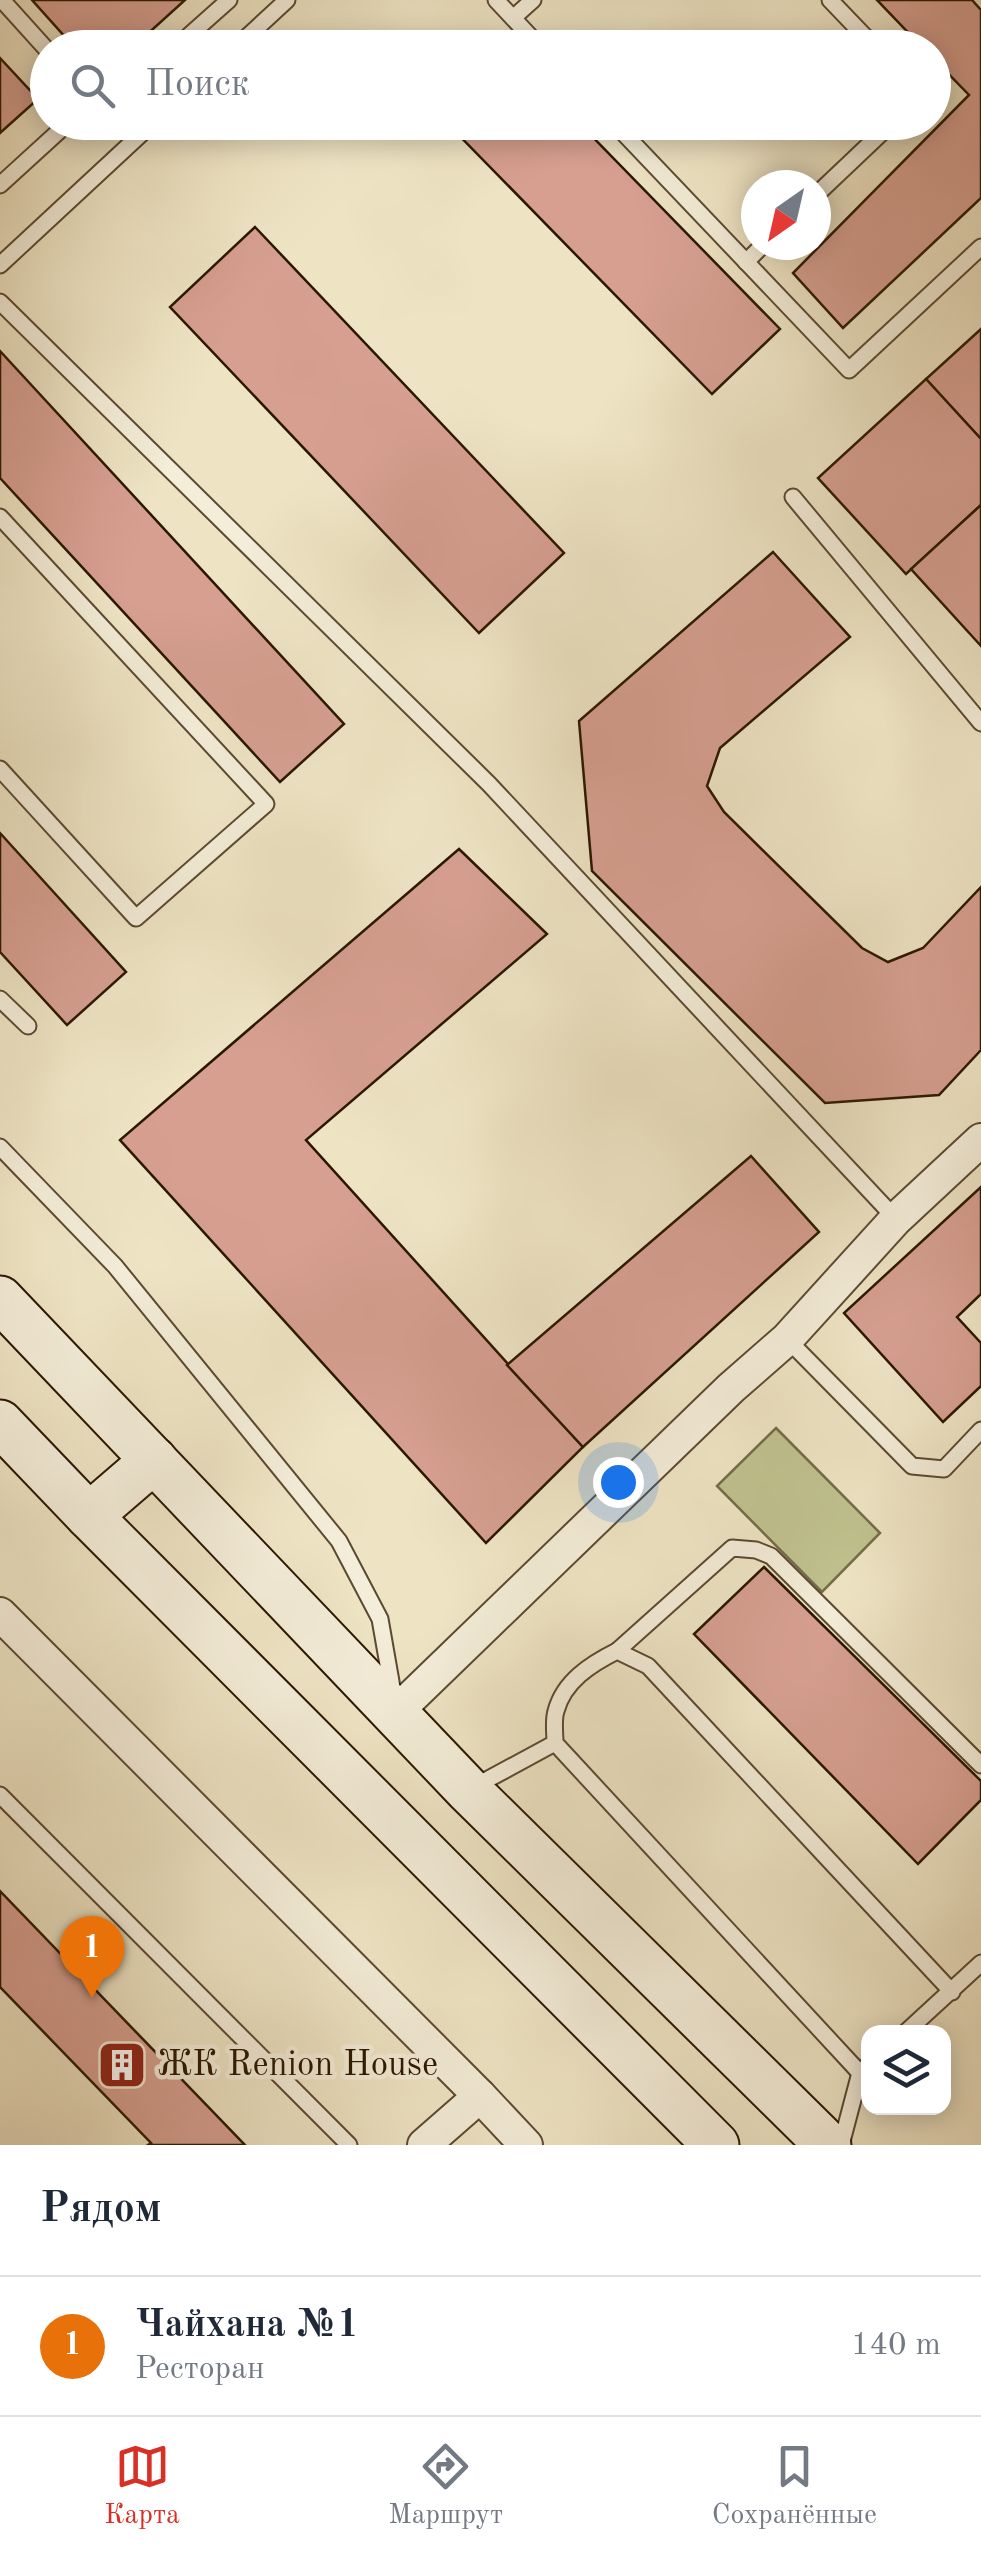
<!DOCTYPE html>
<html lang="ru">
<meta charset="utf-8">
<style>
:root{--surface:#fff;--page:#f2f2f3;--text:#1f2937;--muted:#747a83;--line:#e0e1e3;--accent:#d93025}
body{margin:0;font-family:"Old Standard TT",serif;background:var(--page);color:var(--text)}
.controls{position:absolute;right:30px;bottom:30px;display:grid;overflow:hidden;border-radius:20px;box-shadow:0 5px 25px #0003}
.controls button{width:90px;height:90px;display:grid;place-items:center;padding:0;border:0;border-bottom:2px solid var(--line);background:var(--surface);color:var(--text);font:50px sans-serif}
.compass{position:absolute;left:741px;top:170px;width:90px;height:90px;border-radius:50%;background:var(--surface);box-shadow:0 5px 25px #0003;rotate:214deg}
.you{position:absolute;left:618px;top:1482px;width:35px;height:35px;margin:-25px;border:8px solid #fff;border-radius:50%;background:#1a73e8;box-shadow:0 0 0 15px #1a73e833}
.badge{display:grid;place-items:center;width:65px;height:65px;border-radius:50%;background:var(--accent);color:#fff;font-size:32px;font-weight:700}
.pin{position:absolute;translate:-50% -82px;filter:drop-shadow(0 2px 5px #0008)}
.pin::after{content:'';position:absolute;top:52px;width:35px;height:30px;background:inherit;clip-path:polygon(0 0,100% 0,50% 100%)}
.list{margin:0;padding:0;list-style:none}
h2{display:flex;justify-content:space-between;align-items:center;height:130px;margin:0;padding:0 40px;font-size:42px}
h2 small{font-size:32px;font-weight:400;color:var(--muted)}
.list li{display:grid;grid-template-columns:65px 1fr auto;gap:30px;align-items:center;box-sizing:border-box;height:140px;padding:0 40px;border-top:2px solid var(--line)}
.list b{display:block;font-size:38px;white-space:nowrap}
.list p{margin:0;font-size:32px;white-space:nowrap;color:var(--muted)}
.list em{font-size:32px;font-style:normal;color:var(--muted)}
.icon{flex:none;width:55px;height:55px;fill:none;stroke:currentColor;stroke-width:2;stroke-linecap:round;stroke-linejoin:round}
.map{position:relative;flex:none;width:981px;height:2145px;overflow:hidden}
.search{position:absolute;background:var(--surface);box-shadow:0 5px 25px #0003;left:30px;right:30px;top:30px;height:110px;display:flex;align-items:center;gap:25px;box-sizing:border-box;padding:0 35px;border-radius:55px;color:var(--muted);font-size:38px}
.sheet{height:270px;background:var(--surface)}
nav{display:flex;justify-content:space-around;align-items:center;box-sizing:border-box;height:140px;border-top:2px solid var(--line);background:var(--surface);font-size:28px;color:var(--muted)}
nav a{display:grid;justify-items:center;gap:5px}
nav .on{color:var(--accent)}
.map>svg:first-child{display:block}
</style>
<div class="map">
<svg width="981" height="2145" viewBox="0 0 981 2145">
<rect width="100%" height="100%" fill="#eee4c4"/>
<filter id="stains"><feTurbulence type="fractalNoise" baseFrequency=".002" numOctaves="4"/><feColorMatrix values="0 0 0 0 .2 0 0 0 0 .09 0 0 0 0 .02 0 0 0 .5 -.17"/></filter>
<radialGradient id="worn" r=".72"><stop offset=".6" stop-color="#630" stop-opacity="0"/><stop offset="1" stop-color="#630" stop-opacity=".3"/></radialGradient>
<path fill="#c0c28f" stroke="#756c48" stroke-width="2.5" d="M 776,1428 L 880,1533 L 822,1592 L 717,1486 Z"/>
<g fill="#d69f90" stroke="#2a1701" stroke-width="2.5">
<path d="M 32,0 L 185,0 L 132,48 L 75,48 Z"/>
<path d="M 877,0 L 972,0 L 981,10 L 981,198 L 843,328 L 793,273 L 969,95 L 934,59 L 934,48 L 923,48 Z"/>
<path d="M 0,58 L 38,99 L 0,133 Z"/>
<path d="M 446,122 L 578,122 L 780,329 L 712,394 Z"/>
<path d="M 255,227 L 564,553 L 479,633 L 170,307 Z"/>
<path d="M 981,329 L 981,439 L 926,379 Z"/>
<path d="M 0,351 L 344,724 L 280,782 L 0,478 Z"/>
<path d="M 926,379 L 981,439 L 981,505 L 906,574 L 818,478 Z"/>
<path d="M 981,505 L 981,646 L 911,569 Z"/>
<path d="M 773,552 L 850,637 L 720,748 L 707,786 L 724,812 L 862,948 L 888,962 L 923,948 L 981,887 L 981,1050 L 939,1095 L 825,1103 L 592,871 L 579,721 Z"/>
<path d="M 0,833 L 126,972 L 67,1025 L 0,952 Z"/>
<path d="M 459,849 L 547,934 L 306,1140 L 583,1447 L 486,1543 L 120,1140 Z"/>
<path d="M 751,1156 L 819,1232 L 583,1447 L 507,1365 Z"/>
<path d="M 981,1187 L 981,1294 L 957,1317 L 981,1343 L 981,1386 L 943,1422 L 844,1313 Z"/>
<path d="M 764,1567 L 981,1781 L 981,1800 L 918,1864 L 694,1634 Z"/>
<path d="M 0,1891 L 245,2145 L 148,2145 L 151,2143 L 0,1987 Z"/>
</g>
<g fill="none" stroke-linecap="round" stroke-linejoin="round">
<g stroke="#5b4a32" stroke-width="19">
<g id="lane">
<path d="M 2,0 L 48,51"/>
<path d="M 496,0 L 541,48"/>
<path d="M 830,0 L 876,48"/>
<path d="M 513,18 L 533,0"/>
<path d="M 175,48 L 229,0"/>
<path d="M 235,48 L 287,0"/>
<path d="M 613,122 L 849,370 L 981,247"/>
<path d="M 0,185 L 69,122"/>
<path d="M 816,195 L 893,122"/>
<path d="M 746,262 L 763,245"/>
<path d="M 0,265 L 154,122"/>
<path d="M 0,302 L 489,784 L 896,1219"/>
<path d="M 793,497 L 981,723"/>
<path d="M 0,517 L 266,804 L 136,918 L 0,769"/>
<path d="M 0,999 L 28,1026"/>
<path d="M 0,1147 L 115,1266 L 339,1541 L 380,1619 L 393,1693"/>
<path d="M 787,1339 L 912,1466 L 944,1469 L 981,1430"/>
<path d="M 617,1651 L 732,1548 L 756,1550 L 771,1556 L 981,1765"/>
<path d="M 470,1789 L 555,1743"/>
<path d="M 0,1795 L 349,2145"/>
<path d="M 906,2032 L 981,1963"/>
<path d="M 860,2073 L 555,1743 C 555,1733 553,1720 556,1711 C 564,1681 591,1664 617,1651 L 648,1666 L 952,1992"/>
<path d="M 841,2145 L 860,2073 L 868,2065"/>
</g>
</g>
<g stroke="#5b4a32" stroke-width="36">
<g id="street">
<path d="M 0,1614 L 480,2096 L 526,2145"/>
<path d="M 396,1712 L 731,1388 L 787,1339 L 896,1219 L 981,1140"/>
<path d="M 424,2145 L 480,2096"/>
</g>
</g>
<g stroke="#2a1701" stroke-width="49">
<g id="secondary">
<path d="M 0,1299 L 468,1790 L 828,2145"/>
<path d="M 0,1423 L 89,1516 L 716,2145"/>
<path d="M 89,1516 L 154,1460"/>
</g>
</g>
<use href="#lane" stroke="#f4edd9" stroke-width="15"/>
<use href="#street" stroke="#f4edd9" stroke-width="32"/>
<use href="#secondary" stroke="#f4edd9" stroke-width="45"/>
</g>
<defs>
<g id="building-square" transform="scale(2.5)"><rect x="-9" y="-9" width="18" height="18" rx="4" fill="#8f2418" stroke="#f4edd9"/><path d="M-4-6H4V6H1V3H-1V6H-4ZM-2.5-4.3h1.7v1.8h-1.7ZM.8-4.3h1.7v1.8H.8ZM-2.5-1h1.7V.8h-1.7ZM.8-1h1.7V.8H.8Z" fill="#fff"/></g>
</defs>
<g fill-rule="evenodd">
<use href="#building-square" x="122" y="2065"/>
</g>
<g text-anchor="middle" dominant-baseline="central" stroke-width="9" stroke-linejoin="round" paint-order="stroke">
<g font-size="35" fill="#2a1701" stroke="#f4edd9" text-anchor="start">
<text x="157" y="2065">ЖК Renion House</text>
</g>
</g>
<rect width="100%" height="100%" filter="url(#stains)"/>
<rect width="100%" height="100%" fill="url(#worn)"/>
</svg>
<div class="controls">
<button><svg class="icon" aria-label="layers" viewBox="0 0 24 24"><path d="M12 4l9 5-9 5-9-5zM3 14l9 5 9-5"/></svg></button>
</div>
<svg class="compass" viewBox="-18 -18 36 36"><path d="M0-13l5 13h-10z" fill="#e53935"/><path d="M0 13l5-13h-10z" fill="#747a83"/></svg>
<div class="you"></div>
<div class="pin badge" style="left:92px;top:1998px;background:#e8710a">1</div>
<div class="search"><svg class="icon" aria-label="search" viewBox="0 0 24 24"><circle cx="10" cy="10" r="6"/><path d="M15 15l6 6"/></svg>Поиск</div>
</div>
<section class="sheet">
<h2>Рядом<small></small></h2>
<ul class="list">
<li><span class="badge" style="background:#e8710a">1</span><div><b>Чайхана №1</b><p>Ресторан</p></div><em>140 m</em></li>
</ul>
</section>
<nav>
<a class="on"><svg class="icon" aria-label="map" viewBox="0 0 24 24"><path d="M3 6l6-2 6 2 6-2v14l-6 2-6-2-6 2zM9 4v14M15 6v14"/></svg>Карта</a>
<a><svg class="icon" aria-label="directions" viewBox="0 0 24 24"><path d="M12 3l9 9-9 9-9-9zM9 14v-3h6M13 9l2 2-2 2"/></svg>Маршрут</a>
<a><svg class="icon" aria-label="saved" viewBox="0 0 24 24"><path d="M7 4h10v16l-5-4-5 4z"/></svg>Сохранённые</a>
</nav>
